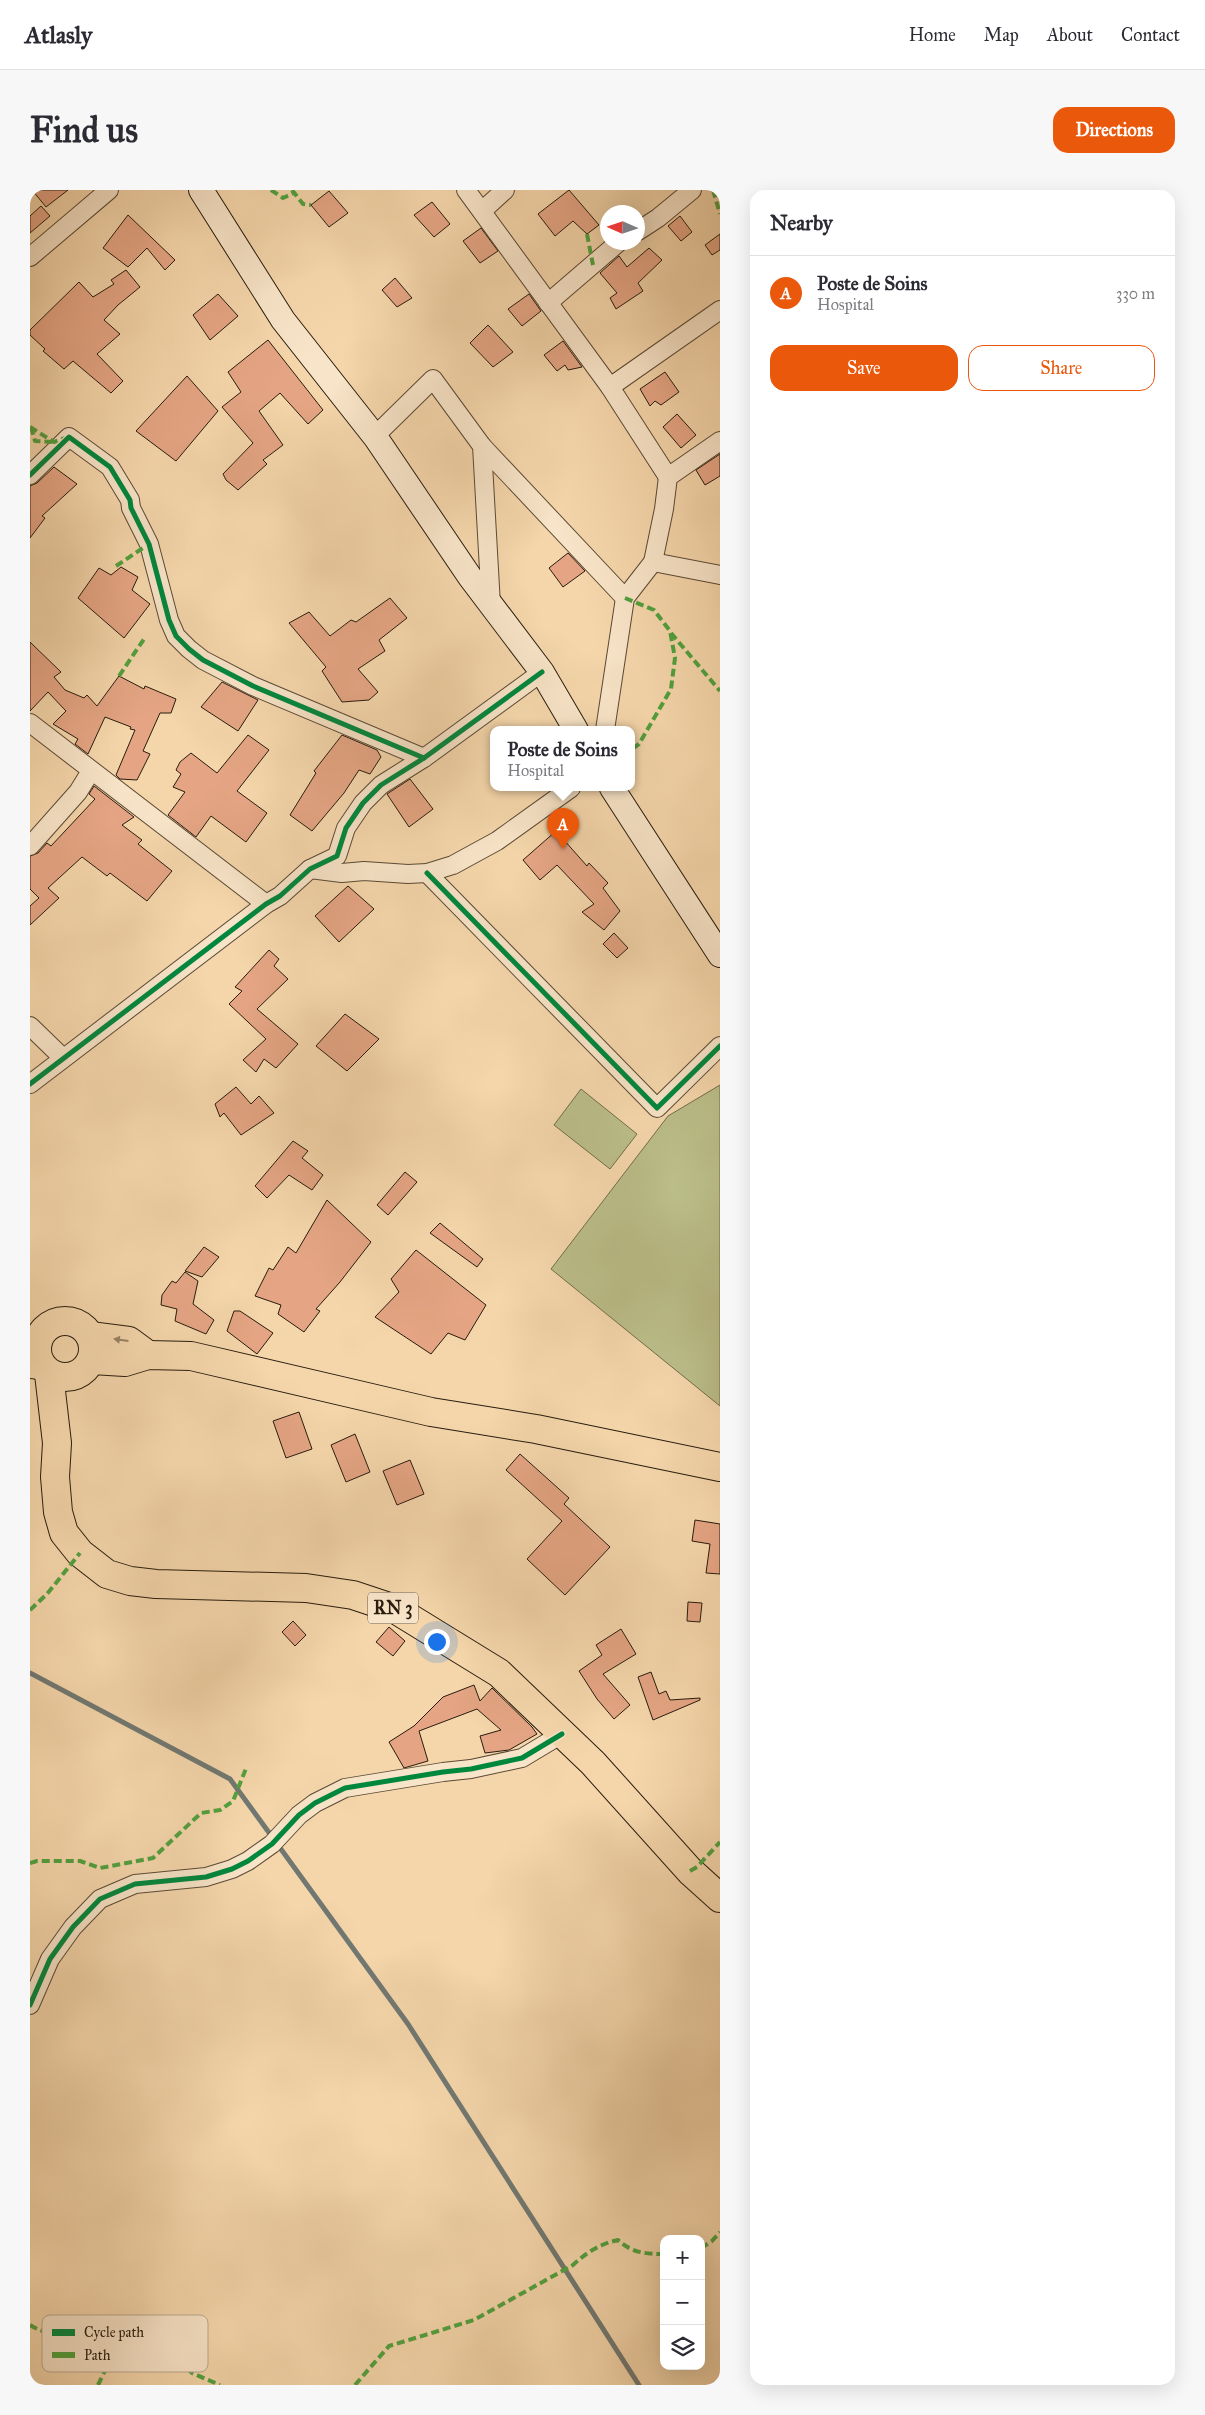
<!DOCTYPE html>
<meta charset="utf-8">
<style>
:root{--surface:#fff;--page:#f7f7f7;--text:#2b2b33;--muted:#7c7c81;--line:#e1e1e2;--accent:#ea580c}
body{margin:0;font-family:"IM FELL Great Primer",serif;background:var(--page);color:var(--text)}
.controls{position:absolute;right:15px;bottom:15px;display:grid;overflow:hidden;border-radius:10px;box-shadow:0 5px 20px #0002}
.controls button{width:45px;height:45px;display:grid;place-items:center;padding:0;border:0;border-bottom:1px solid var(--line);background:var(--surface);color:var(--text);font:25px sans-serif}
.compass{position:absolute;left:570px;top:15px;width:45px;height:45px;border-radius:50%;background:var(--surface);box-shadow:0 5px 20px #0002;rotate:273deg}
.you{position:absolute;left:406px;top:1451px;width:18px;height:18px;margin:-12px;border:4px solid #fff;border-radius:50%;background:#1a73e8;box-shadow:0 0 0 8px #1a73e833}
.badge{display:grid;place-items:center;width:32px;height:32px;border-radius:50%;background:var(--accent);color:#fff;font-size:16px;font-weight:700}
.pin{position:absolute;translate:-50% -41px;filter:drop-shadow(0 1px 2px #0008)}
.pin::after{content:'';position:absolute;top:26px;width:18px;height:15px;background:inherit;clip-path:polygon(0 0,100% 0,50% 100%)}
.popup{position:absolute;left:460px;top:536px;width:145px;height:65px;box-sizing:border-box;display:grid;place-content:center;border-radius:10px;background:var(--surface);filter:drop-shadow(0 1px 4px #0005);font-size:16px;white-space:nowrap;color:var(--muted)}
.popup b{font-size:19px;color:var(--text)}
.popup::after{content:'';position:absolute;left:50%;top:100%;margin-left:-10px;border:10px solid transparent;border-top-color:var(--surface)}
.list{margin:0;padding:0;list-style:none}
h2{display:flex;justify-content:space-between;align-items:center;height:65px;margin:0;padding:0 20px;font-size:21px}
h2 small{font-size:16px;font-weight:400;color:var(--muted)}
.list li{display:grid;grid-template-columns:32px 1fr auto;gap:15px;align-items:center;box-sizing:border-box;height:75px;padding:0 20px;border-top:1px solid var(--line)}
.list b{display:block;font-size:19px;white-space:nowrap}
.list p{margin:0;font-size:16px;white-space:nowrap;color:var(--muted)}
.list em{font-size:16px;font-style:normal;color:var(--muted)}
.actions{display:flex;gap:10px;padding:15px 20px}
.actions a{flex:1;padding:11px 0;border:1px solid var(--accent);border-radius:15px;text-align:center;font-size:18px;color:var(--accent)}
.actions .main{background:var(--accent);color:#fff}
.icon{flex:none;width:28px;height:28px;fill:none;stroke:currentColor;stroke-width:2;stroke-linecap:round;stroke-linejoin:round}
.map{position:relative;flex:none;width:690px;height:2195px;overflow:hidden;border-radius:15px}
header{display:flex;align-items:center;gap:30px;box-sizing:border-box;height:70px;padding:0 25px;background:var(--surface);border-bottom:1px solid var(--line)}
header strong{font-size:24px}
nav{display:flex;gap:28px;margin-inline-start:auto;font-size:18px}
.intro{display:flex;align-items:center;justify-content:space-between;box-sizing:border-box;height:120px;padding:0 30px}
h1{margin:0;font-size:35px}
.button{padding:12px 22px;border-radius:15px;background:var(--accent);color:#fff;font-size:18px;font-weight:700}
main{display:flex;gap:30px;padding:0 30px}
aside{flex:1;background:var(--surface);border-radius:15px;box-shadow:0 5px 20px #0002}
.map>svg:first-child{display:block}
</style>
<header>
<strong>Atlasly</strong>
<nav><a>Home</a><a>Map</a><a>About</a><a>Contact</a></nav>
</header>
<div class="intro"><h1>Find us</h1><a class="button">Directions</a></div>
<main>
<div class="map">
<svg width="690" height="2195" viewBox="0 0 690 2195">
<rect width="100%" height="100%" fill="#f5d6ab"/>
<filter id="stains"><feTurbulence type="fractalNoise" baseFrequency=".004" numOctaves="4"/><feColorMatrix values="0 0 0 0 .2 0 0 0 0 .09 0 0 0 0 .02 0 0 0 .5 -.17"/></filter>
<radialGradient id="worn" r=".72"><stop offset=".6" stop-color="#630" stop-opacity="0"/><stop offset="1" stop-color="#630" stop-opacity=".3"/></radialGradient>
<g fill="#bbbe89" stroke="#726d4c">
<path d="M 690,895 L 690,1216 L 521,1079 L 638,926 Z"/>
<path d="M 551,899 L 607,944 L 580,979 L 524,935 Z"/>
</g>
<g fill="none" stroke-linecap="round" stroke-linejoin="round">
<path stroke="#717872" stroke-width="5" d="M 0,1483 L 200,1589 L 378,1834 L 609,2195"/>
</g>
<g fill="#e5a584" stroke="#281c0e">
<path d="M 2,0 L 38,0 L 16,17 Z"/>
<path d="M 539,0 L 569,35 L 557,44 L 543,31 L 525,46 L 508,24 Z"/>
<path d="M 299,1 L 318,23 L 299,37 L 281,15 Z"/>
<path d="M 402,12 L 420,34 L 404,47 L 384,25 Z"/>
<path d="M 11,16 L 20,26 L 0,43 L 0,26 Z"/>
<path d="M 98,25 L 145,70 L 135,80 L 117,58 L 98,77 L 73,58 Z"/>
<path d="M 650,26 L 662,42 L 651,51 L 638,36 Z"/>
<path d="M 451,38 L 468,61 L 450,73 L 433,51 Z"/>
<path d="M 690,44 L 690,60 L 682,65 L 675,55 Z"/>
<path d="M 619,58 L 632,70 L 608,93 L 613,101 L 586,119 L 580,108 L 587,103 L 570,83 L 589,66 L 597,77 Z"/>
<path d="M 96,80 L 110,97 L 88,115 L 74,130 L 90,144 L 67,164 L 93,191 L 81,203 L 43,171 L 34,179 L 13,161 L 15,159 L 0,145 L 0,140 L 49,92 L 63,107 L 84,94 L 81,90 Z"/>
<path d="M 365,88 L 382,108 L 367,117 L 352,100 Z"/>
<path d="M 188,104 L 208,126 L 180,150 L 163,125 Z"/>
<path d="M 499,104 L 511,121 L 492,136 L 478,119 Z"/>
<path d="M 458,135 L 483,162 L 463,177 L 440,153 Z"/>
<path d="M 238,150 L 293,220 L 278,234 L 250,203 L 229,221 L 253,255 L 233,270 L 237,274 L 208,300 L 196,290 L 193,284 L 223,253 L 192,217 L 211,202 L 198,182 Z"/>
<path d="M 533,151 L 552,177 L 538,180 L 535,175 L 527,181 L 514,165 Z"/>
<path d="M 635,182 L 649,202 L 631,215 L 625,211 L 620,216 L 610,199 Z"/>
<path d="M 157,186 L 188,221 L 146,271 L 106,241 Z"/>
<path d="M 647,224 L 666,245 L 651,258 L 633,237 Z"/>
<path d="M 690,264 L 690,286 L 675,295 L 666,280 Z"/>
<path d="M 24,277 L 47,294 L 12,326 L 15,328 L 0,348 L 0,296 L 7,293 Z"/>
<path d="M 538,363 L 555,381 L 533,397 L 519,378 Z"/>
<path d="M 91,377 L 108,387 L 102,400 L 120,414 L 94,448 L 48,408 L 69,378 L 81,385 Z"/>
<path d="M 360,408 L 377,428 L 349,450 L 355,461 L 328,479 L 348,502 L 339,510 L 312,512 L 292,481 L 296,477 L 259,433 L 279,422 L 300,446 L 321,430 L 326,432 Z"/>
<path d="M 0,452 L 31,482 L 24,487 L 35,500 L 54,508 L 57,505 L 67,516 L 89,486 L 114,499 L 115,496 L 146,509 L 141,523 L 130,523 L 113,561 L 120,564 L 107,590 L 90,589 L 86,585 L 105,540 L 100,539 L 101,537 L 75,527 L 58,564 L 45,554 L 48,549 L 23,534 L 36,521 L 18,502 L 0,521 Z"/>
<path d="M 192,492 L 228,510 L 208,541 L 171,517 Z"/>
<path d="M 218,545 L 239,560 L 207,601 L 237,623 L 216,652 L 181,626 L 166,647 L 138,625 L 155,602 L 143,597 L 151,584 L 146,580 L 150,572 L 161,563 L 187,583 Z"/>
<path d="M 312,545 L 347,560 L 351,567 L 340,584 L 329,580 L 314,603 L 282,641 L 260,625 L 286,583 L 284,581 Z"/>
<path d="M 380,589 L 403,619 L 379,637 L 357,604 Z"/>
<path d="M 64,596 L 104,627 L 92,635 L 112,650 L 108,654 L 142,681 L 117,711 L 80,683 L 77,686 L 52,667 L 18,698 L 29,708 L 0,735 L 0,716 L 9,708 L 0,699 L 0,666 L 8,663 L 17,653 L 21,656 L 65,609 L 59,604 Z"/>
<path d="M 526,641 L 557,676 L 559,673 L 578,693 L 573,698 L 590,721 L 574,740 L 552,722 L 564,714 L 527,675 L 510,690 L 493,670 Z"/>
<path d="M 318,696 L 344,719 L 309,752 L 285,726 Z"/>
<path d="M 584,743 L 598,758 L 587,768 L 573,754 Z"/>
<path d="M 239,760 L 249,769 L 244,776 L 258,789 L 227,819 L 268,854 L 246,878 L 234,869 L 226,882 L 213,870 L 236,849 L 199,814 L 212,801 L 205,797 Z"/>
<path d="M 315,824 L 349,849 L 317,881 L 286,856 Z"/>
<path d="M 206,897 L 221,914 L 229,906 L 244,923 L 211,945 L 194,923 L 190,927 L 185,914 Z"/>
<path d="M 263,951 L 278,961 L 272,968 L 293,985 L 282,1000 L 259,985 L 237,1008 L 225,996 Z"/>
<path d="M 375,982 L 387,992 L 358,1025 L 347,1015 Z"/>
<path d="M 297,1010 L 341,1052 L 310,1092 L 286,1119 L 290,1121 L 274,1142 L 248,1124 L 251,1115 L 225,1106 L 239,1078 L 243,1080 L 258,1057 L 266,1063 Z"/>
<path d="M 410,1033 L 453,1069 L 447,1077 L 400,1043 Z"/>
<path d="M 174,1057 L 189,1067 L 172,1087 L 155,1081 Z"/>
<path d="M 386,1060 L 456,1115 L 435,1150 L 418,1143 L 401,1164 L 345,1127 L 369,1102 L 361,1089 Z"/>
<path d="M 155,1082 L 168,1091 L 163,1114 L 184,1130 L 176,1144 L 145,1131 L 147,1119 L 131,1115 L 132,1105 L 142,1091 L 146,1093 Z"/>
<path d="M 204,1121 L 210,1121 L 243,1143 L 227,1164 L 197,1141 Z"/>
<path d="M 269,1222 L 282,1259 L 256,1268 L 243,1231 Z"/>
<path d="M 325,1244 L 340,1282 L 316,1292 L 301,1255 Z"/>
<path d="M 490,1264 L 539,1308 L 534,1314 L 580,1357 L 535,1405 L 497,1369 L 532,1331 L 476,1280 Z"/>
<path d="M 380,1270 L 394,1304 L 367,1315 L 353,1281 Z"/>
<path d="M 665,1330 L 690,1334 L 690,1384 L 676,1383 L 680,1354 L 662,1351 Z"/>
<path d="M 658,1412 L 672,1413 L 670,1432 L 657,1431 Z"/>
<path d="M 263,1431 L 276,1445 L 265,1456 L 252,1442 Z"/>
<path d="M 359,1437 L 375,1451 L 363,1466 L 346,1452 Z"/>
<path d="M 591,1439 L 606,1464 L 573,1484 L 600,1515 L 584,1529 L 567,1509 L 549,1481 L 572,1465 L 566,1455 Z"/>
<path d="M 621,1482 L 629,1504 L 636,1501 L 640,1510 L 670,1508 L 670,1510 L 623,1530 L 608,1487 Z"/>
<path d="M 444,1495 L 450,1511 L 462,1498 L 502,1537 L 507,1544 L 479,1560 L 455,1563 L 450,1546 L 471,1540 L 447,1519 L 389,1541 L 398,1571 L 374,1578 L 359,1552 L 384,1536 L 413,1507 Z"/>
</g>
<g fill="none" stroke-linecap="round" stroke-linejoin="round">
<g stroke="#5b4a35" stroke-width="20">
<g id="street">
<path d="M 436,0 L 580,197 L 638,287"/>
<path d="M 452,21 L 475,0"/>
<path d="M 608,41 L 628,28 L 662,0"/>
<path d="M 0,67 L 79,0"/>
<path d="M 518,113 L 589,52"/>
<path d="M 580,197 L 690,120"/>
<path d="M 346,248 L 351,240 L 403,189 L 452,256 L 461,415"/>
<path d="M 452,256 L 595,408"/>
<path d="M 0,285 L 39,247 L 80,277 L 100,310 L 101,318 L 119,354 L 139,430 L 146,446 L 159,459 L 173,470 L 223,496 L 394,568"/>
<path d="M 623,372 L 690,385"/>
<path d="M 0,533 L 236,714"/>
<path d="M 575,540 L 595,408 L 623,372 L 634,319 L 638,287 L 690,251"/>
<path d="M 0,656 L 48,602 L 61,581"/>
<path d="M 280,679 L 312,683 L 334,681 L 378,684 L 397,683 L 423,675 L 467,651 L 541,598"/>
<path d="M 397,683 L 627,918 L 690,856"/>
<path d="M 0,836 L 33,868"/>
<path d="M 0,894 L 236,714 L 250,706 L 280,679 L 307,666 L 316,638 L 333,613 L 351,595 L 394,568 L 512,482"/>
<path d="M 0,1815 L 20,1769 L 43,1737 L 70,1709 L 105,1694 L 176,1687 L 202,1679 L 218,1671 L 242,1654 L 269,1625 L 285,1613 L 315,1598 L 413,1582 L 441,1579 L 492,1568 L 532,1544"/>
</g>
</g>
<g stroke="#281c0e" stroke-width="26">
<g id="secondary">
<path d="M 171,0 L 253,130 L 346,248 L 440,387 L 512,482 L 546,540"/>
<path d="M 582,598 L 690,765"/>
</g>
</g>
<g stroke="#281c0e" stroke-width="30">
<g id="primary">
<path d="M 0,1152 L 8,1151"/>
<path d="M 0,1174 L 11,1175"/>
</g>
</g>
<g stroke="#281c0e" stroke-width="30">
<g id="highway">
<circle cx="35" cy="1159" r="28"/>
<path d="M 60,1146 L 99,1151 L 118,1165"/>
<path d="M 62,1170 L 95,1172 L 118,1165 L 161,1166 L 401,1222 L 506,1239 L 690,1277"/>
<path d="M 19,1184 L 27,1253 L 25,1287 L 28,1322 L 34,1343 L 50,1363 L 77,1384 L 100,1391 L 126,1394 L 276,1398 L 323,1405 L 365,1419 L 469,1483 L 563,1573 L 660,1681 L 690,1708"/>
</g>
</g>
<use href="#street" stroke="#f8e4c8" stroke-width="18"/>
<use href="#secondary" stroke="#f8e4c8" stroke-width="24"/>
<use href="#primary" stroke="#f5d6ab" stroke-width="28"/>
<use href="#highway" stroke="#f5d6ab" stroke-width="28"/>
<g stroke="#51a13e" stroke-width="4" stroke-dasharray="8 4" stroke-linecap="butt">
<path d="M 241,0 L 253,8 L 264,3"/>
<path d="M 262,0 L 273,14 L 281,15"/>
<path d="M 683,0 L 690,24"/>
<path d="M 557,44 L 563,75"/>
<path d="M 0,237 L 24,252 L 35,248"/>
<path d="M 1,237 L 5,251 L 22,252"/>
<path d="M 86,376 L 119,354"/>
<path d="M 595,408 L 624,420 L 640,441 L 645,468 L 641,499 L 609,554 L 602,559"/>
<path d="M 641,443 L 690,501"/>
<path d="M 89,486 L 114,449"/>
<path d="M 0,1420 L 17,1404 L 50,1363"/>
<path d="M 0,1673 L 7,1671 L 50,1671 L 70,1678 L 123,1668 L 171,1623 L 190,1620 L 203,1611 L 217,1576"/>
<path d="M 660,1681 L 667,1677 L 690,1652"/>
<path d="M 671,2058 L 682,2051 L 690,2042"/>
<path d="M 0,2135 C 13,2144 66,2158 81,2153 C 85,2151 88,2148 92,2146"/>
<path d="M 68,2195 L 92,2146 L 102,2142 L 135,2159 L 162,2183 L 190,2195"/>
<path d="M 325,2195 L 359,2156 L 444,2130 L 543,2075 C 557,2062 570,2054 588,2050 C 602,2063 616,2064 634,2064"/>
</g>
<g stroke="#f8e4c8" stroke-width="8">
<g id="cycleway">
<path d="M 0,285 L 39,247 L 80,277 L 100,310 L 101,318 L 119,354 L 139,430 L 146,446 L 159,459 L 173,470 L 223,496 L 394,568"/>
<path d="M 397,683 L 627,918 L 690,856"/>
<path d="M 0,894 L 236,714 L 250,706 L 280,679 L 307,666 L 316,638 L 333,613 L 351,595 L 394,568 L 512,482"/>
<path d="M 0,1815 L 20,1769 L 43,1737 L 70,1709 L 105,1694 L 176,1687 L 202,1679 L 218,1671 L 242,1654 L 269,1625 L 285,1613 L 315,1598 L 413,1582 L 441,1579 L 492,1568 L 532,1544"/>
</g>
</g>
<use href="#cycleway" stroke="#00873e" stroke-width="5"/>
</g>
<defs><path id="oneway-solid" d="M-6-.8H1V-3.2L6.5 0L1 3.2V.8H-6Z" transform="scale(1.25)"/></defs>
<use fill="#998264" href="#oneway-solid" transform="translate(91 1150) rotate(-172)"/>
<g text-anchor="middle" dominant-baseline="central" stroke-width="4" stroke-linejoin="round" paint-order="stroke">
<rect fill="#f8e4c8" stroke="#665846" stroke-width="1" x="338" y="1402.5" width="50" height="31" rx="4"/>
<g font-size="18" font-weight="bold" fill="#281c0e">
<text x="363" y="1418">RN 3</text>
</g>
</g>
<rect x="12" y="2125" width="166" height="57" rx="8" fill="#f8e4c8" stroke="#baa890" stroke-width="1"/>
<rect x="22" y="2139" width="23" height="7" fill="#00873e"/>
<rect x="22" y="2162" width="23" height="6" fill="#51a13e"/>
<g font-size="14" fill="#281c0e">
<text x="54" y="2147">Cycle path</text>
<text x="54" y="2170">Path</text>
</g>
<rect width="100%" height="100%" filter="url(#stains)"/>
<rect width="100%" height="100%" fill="url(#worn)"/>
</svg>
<div class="controls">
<button>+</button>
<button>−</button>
<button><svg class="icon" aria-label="layers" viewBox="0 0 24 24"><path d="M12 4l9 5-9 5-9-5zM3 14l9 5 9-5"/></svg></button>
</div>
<svg class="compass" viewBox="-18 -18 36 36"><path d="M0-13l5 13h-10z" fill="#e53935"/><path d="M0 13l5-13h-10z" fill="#7c7c81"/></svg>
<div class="you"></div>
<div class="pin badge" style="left:533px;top:659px">A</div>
<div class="popup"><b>Poste de Soins</b>Hospital</div>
</div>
<aside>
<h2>Nearby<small></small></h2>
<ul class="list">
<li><span class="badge">A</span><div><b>Poste de Soins</b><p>Hospital</p></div><em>330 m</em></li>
</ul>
<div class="actions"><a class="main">Save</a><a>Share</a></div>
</aside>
</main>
